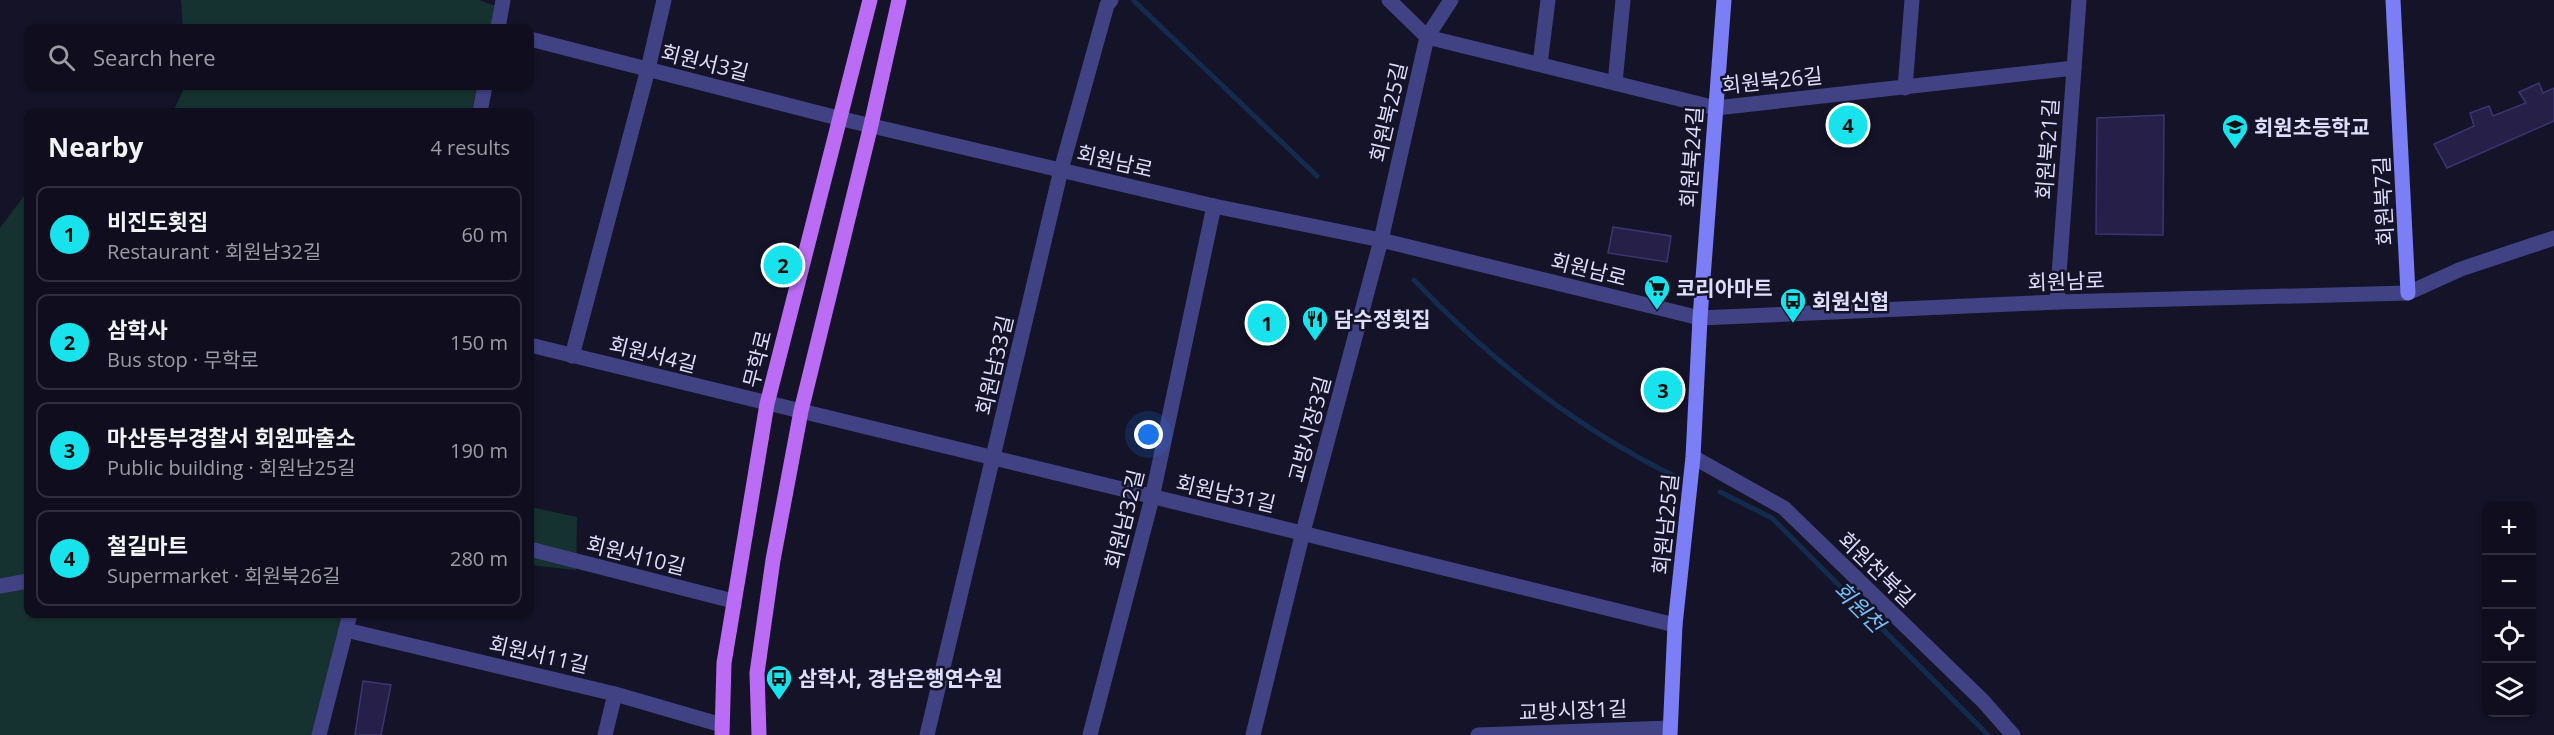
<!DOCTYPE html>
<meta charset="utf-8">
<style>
:root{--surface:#100e1e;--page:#191727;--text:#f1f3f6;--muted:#9c9ca4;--line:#302e3c;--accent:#18e3ed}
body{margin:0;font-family:"Open Sans","Noto Sans KR",sans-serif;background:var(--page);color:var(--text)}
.controls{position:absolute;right:18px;bottom:18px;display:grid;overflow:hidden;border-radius:12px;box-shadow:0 2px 4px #0004}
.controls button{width:54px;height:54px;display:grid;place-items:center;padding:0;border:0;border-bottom:2px solid var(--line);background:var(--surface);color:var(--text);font:30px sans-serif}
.you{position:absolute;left:1149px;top:435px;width:21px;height:21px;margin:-15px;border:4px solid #fff;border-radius:50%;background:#1a73e8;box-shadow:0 0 0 9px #1a73e833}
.badge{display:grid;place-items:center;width:39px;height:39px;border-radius:50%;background:var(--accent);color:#111;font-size:20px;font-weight:700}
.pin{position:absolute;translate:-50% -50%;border:3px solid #fff;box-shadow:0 2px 6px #0006}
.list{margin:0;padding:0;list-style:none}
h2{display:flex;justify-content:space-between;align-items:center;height:78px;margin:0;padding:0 24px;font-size:26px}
h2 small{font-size:20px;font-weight:400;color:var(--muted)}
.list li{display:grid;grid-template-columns:39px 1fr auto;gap:18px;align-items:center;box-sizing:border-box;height:96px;margin:0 12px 12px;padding:0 12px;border:2px solid var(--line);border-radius:12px}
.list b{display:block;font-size:22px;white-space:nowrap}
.list p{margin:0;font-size:20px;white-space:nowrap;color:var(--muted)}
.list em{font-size:20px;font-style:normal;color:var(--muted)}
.icon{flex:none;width:33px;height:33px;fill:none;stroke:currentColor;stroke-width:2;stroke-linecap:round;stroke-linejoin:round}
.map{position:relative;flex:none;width:2554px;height:735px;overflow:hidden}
.search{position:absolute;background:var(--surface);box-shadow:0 2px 4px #0004;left:24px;top:24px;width:510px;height:66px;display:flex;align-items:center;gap:15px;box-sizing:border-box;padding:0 21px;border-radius:12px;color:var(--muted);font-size:22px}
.panel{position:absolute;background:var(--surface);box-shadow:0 2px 4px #0004;left:24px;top:108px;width:510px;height:510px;border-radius:12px}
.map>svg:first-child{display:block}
</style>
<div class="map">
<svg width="2554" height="735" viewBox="0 0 2554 735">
<rect width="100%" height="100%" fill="#151328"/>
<g fill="#163230">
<path d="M 181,0 L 479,0 L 507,10 L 502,28 L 183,28 Z"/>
<path d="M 185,86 L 488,86 L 482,112 L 173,112 Z"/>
<path d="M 27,192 L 28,614 L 346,614 L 314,735 L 0,735 L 0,228 Z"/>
<path d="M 530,507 L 577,517 L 576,570 L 530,565 Z"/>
</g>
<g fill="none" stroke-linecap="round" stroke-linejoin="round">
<g stroke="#132b4c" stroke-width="5">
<path d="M 1134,1 L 1317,176"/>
<path d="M 1414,280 C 1489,359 1578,429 1676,477"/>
<path d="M 1720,492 L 1772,518 L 1988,735"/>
</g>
</g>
<g fill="#262048" stroke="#3d3472" stroke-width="1.5">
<path d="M 2539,83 L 2543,93 L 2554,88 L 2554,121 L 2447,168 L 2434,144 L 2474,126 L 2470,113 L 2489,106 L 2493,116 L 2526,103 L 2519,92 Z"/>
<path d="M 2164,115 L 2163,235 L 2096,234 L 2097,118 Z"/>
<path d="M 1613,227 L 1671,236 L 1667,262 L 1608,253 Z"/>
<path d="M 363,681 L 391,685 L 381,735 L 355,735 Z"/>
</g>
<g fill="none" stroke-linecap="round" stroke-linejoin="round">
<g stroke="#414284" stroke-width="15">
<path d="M 1389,0 L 1427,37 L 1716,108 L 2074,68"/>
<path d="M 498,28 L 503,0"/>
<path d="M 530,39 L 838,118 L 1214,206 L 1381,240 L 1700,318 L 2057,302 L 2408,293 L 2461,269 L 2554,238"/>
<path d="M 1540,64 L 1548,0"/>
<path d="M 1615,83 L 1623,0"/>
<path d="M 1905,88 L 1912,0"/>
<path d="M 480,112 L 485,86"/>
<path d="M 2057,302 L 2079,0"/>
<path d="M 530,345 C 911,440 1294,529 1675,625"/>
<path d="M 572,356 L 648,69 L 664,0"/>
<path d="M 1693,457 L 1784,508 L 1983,701 L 2013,735"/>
<path d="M 530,549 L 733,601"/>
<path d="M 0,586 L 28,581"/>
<path d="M 346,630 L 615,694 L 722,725"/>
<path d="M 319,735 L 350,614"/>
<path d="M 605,735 L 615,694"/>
<path d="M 927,735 L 1061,170 L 1107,5 L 1111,0"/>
<path d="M 1090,735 L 1152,498 L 1214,206"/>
<path d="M 1253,735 L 1303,532 L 1381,240 L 1427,37 L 1451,0"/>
<path d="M 1478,735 L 1670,728"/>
</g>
<g stroke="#7b7ef5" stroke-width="15">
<path d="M 2393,0 L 2408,293"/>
<path d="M 1670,735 L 1675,625 L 1693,457 L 1700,318 L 1724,0"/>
</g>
<g stroke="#ba6cf4" stroke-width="15">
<path d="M 722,735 L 724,663 L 767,404 L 870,0"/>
<path d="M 759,735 L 757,673 L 773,560 L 801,411 L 871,125 L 899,0"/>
</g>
</g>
<defs>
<g id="school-pin" transform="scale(1.35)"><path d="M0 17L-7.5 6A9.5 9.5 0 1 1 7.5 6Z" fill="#18e3ed" stroke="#151328"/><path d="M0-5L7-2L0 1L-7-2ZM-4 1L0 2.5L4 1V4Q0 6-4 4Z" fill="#111"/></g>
<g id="supermarket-pin" transform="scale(1.35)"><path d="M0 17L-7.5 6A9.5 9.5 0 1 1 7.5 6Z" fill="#18e3ed" stroke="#151328"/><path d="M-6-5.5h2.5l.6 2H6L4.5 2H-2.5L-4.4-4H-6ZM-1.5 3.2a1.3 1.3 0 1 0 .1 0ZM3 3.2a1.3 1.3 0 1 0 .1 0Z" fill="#111"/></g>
<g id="bus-pin" transform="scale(1.35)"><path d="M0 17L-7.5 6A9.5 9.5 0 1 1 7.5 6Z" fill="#18e3ed" stroke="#151328"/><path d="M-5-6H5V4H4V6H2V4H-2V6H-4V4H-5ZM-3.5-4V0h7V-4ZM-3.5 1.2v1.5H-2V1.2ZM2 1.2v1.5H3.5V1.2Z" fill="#111"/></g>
<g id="restaurant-pin" transform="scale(1.35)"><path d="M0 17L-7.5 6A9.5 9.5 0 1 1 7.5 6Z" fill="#18e3ed" stroke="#151328"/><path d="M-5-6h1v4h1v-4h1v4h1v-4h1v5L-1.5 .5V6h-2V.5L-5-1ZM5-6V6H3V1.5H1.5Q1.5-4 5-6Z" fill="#111"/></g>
</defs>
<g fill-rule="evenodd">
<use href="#school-pin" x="2235" y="127"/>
<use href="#supermarket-pin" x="1657" y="288"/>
<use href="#bus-pin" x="1793" y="301"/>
<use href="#restaurant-pin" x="1315" y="319"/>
<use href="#bus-pin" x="779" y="678"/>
</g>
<g text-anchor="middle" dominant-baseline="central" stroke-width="5" stroke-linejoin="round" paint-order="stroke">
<g font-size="21" fill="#dfddfc" stroke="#151328">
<text transform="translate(705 62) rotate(14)">회원서3길</text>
<text transform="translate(1772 80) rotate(-6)">회원북26길</text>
<text transform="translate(1388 112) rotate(-77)">회원북25길</text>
<text transform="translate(2047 149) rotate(-86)">회원북21길</text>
<text transform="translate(1691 157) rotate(-86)">회원북24길</text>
<text transform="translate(1115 161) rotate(13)">회원남로</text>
<text transform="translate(2383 201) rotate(-93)">회원북7길</text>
<text transform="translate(1589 269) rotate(14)">회원남로</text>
<text transform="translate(2066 281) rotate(-2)">회원남로</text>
<text transform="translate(653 354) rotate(14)">회원서4길</text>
<text transform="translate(757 359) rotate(-76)">무학로</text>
<text transform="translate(994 365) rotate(-77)">회원남33길</text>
<text transform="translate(1309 429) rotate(-75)">교방시장3길</text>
<text transform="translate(1226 493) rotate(13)">회원남31길</text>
<text transform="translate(1124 519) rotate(-76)">회원남32길</text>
<text transform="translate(1665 524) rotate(-84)">회원남25길</text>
<text transform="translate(636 555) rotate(14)">회원서10길</text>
<text transform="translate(1877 569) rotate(44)">회원천북길</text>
<text transform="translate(539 654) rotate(13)">회원서11길</text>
<text transform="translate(1573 710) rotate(-2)">교방시장1길</text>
</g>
<g font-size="21" font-weight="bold" fill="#dfddfc" stroke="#151328" text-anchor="start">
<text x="2254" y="127">회원초등학교</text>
<text x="1676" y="288">코리아마트</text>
<text x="1812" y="301">회원신협</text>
<text x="1334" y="319">담수정횟집</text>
<text x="798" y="678">삼학사, 경남은행연수원</text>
</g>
<g font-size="22" font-style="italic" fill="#73bff4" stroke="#151328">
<text transform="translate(1860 606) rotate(45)">회원천</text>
</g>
</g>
</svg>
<div class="controls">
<button>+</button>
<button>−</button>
<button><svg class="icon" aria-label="locate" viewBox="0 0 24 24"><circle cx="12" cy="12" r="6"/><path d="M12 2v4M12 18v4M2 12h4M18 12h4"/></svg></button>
<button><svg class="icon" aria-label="layers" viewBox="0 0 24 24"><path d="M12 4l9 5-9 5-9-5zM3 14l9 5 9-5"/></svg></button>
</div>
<div class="you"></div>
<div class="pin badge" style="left:1267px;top:323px">1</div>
<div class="pin badge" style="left:783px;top:265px">2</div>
<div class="pin badge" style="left:1663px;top:390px">3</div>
<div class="pin badge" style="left:1848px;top:125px">4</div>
<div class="search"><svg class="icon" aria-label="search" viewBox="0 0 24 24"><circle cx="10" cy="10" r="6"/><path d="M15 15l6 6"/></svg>Search here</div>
<section class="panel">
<h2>Nearby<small>4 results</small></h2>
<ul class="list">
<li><span class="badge">1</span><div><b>비진도횟집</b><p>Restaurant · 회원남32길</p></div><em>60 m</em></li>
<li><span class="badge">2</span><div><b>삼학사</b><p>Bus stop · 무학로</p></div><em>150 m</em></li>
<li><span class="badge">3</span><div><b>마산동부경찰서 회원파출소</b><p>Public building · 회원남25길</p></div><em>190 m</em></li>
<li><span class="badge">4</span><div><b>철길마트</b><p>Supermarket · 회원북26길</p></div><em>280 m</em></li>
</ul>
</section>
</div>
